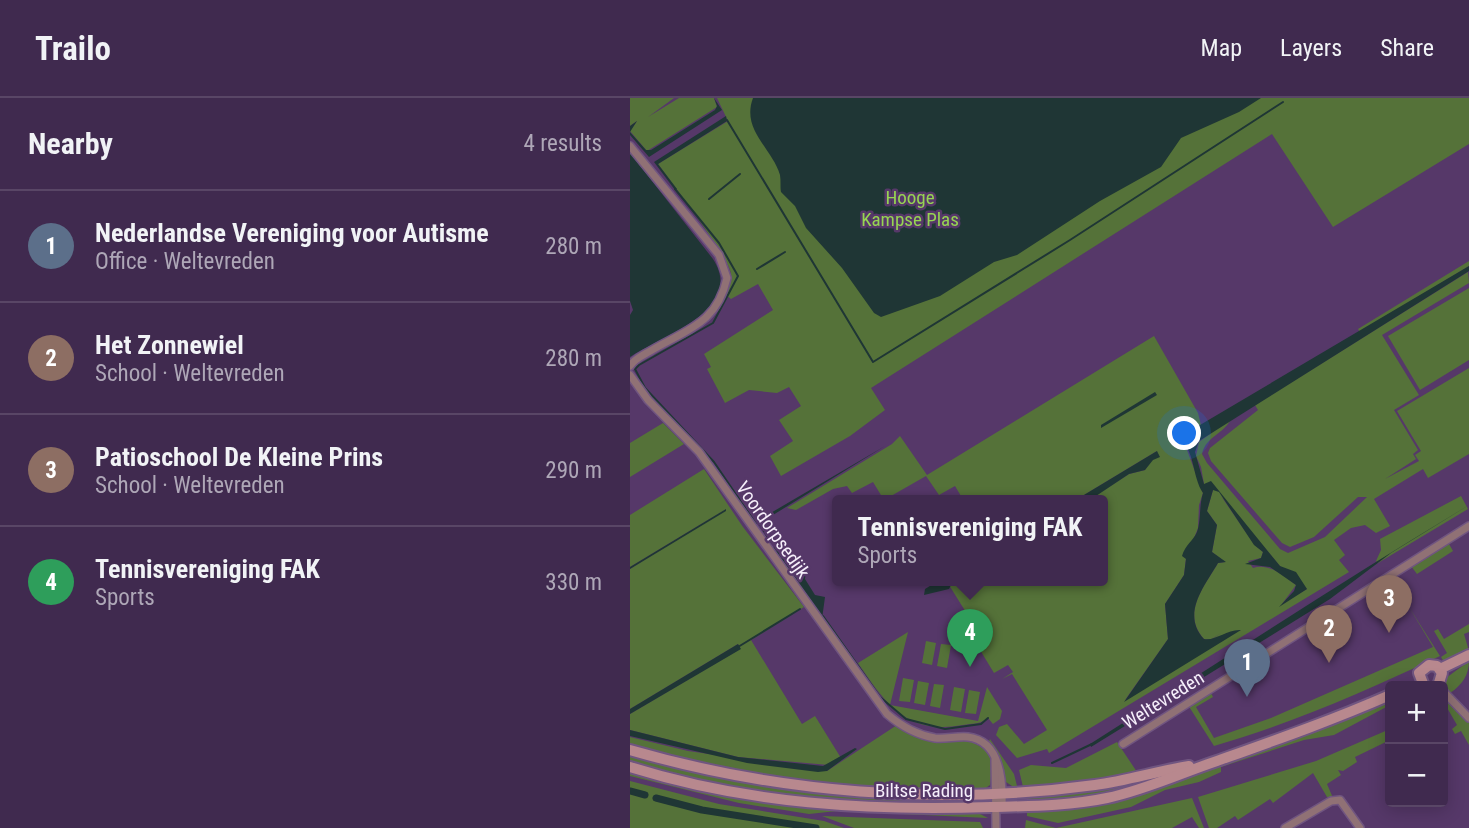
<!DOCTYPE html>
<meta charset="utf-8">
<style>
:root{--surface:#402a4f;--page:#4b3659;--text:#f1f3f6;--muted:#aea7b7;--line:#594666;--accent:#8dce44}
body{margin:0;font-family:"Roboto Condensed",sans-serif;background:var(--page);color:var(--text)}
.controls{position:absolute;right:21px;bottom:21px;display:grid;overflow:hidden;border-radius:7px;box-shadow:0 4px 18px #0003}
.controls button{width:63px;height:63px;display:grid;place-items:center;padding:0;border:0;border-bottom:2px solid var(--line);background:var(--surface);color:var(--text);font:35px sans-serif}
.you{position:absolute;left:555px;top:336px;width:24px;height:24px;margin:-18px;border:5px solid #fff;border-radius:50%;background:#1a73e8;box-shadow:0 0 0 10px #1a73e833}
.badge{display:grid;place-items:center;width:46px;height:46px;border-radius:50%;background:var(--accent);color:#fff;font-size:23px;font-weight:700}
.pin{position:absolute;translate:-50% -58px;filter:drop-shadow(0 2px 4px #0008)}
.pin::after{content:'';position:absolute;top:37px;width:24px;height:21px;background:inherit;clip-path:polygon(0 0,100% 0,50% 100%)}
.popup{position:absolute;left:202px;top:397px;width:276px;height:91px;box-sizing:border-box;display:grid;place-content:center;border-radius:7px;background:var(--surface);filter:drop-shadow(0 2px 5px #0005);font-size:23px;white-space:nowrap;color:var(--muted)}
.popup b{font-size:26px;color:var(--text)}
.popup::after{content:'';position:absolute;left:50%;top:100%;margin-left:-14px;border:14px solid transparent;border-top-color:var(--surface)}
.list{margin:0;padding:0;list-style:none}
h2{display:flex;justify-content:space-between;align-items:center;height:91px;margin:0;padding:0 28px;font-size:30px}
h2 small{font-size:23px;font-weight:400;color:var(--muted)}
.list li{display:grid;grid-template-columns:46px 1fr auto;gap:21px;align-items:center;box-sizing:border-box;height:112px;padding:0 28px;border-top:2px solid var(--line)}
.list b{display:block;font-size:26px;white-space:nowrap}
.list p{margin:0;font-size:23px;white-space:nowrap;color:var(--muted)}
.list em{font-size:23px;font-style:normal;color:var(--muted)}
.map{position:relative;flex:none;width:839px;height:730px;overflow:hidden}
header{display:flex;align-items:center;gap:42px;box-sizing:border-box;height:98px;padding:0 35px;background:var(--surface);border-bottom:2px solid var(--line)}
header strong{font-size:33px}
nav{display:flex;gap:38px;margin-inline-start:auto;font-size:24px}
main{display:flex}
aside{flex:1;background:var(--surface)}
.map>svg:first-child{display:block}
</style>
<header>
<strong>Trailo</strong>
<nav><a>Map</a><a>Layers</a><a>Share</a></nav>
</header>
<main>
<aside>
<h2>Nearby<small>4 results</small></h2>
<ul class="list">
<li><span class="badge" style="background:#5c6f8a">1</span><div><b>Nederlandse Vereniging voor Autisme</b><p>Office · Weltevreden</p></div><em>280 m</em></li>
<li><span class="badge" style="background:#8d6e63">2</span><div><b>Het Zonnewiel</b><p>School · Weltevreden</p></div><em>280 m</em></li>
<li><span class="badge" style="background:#8d6e63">3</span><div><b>Patioschool De Kleine Prins</b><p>School · Weltevreden</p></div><em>290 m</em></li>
<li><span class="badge" style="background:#2e9e5b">4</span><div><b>Tennisvereniging FAK</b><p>Sports</p></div><em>330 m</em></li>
</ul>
</aside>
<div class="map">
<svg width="839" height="730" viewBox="0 0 839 730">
<rect width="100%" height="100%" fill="#563869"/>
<g fill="#557239" fill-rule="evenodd">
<path d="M 0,0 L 44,0 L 18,19 L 49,0 L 84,0 L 87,9 L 17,53 L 0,33 L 7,23 L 0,28 Z"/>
<path d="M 87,0 L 839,0 L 839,46 L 703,129 L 642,36 L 241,290 L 255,312 L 220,338 L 151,378 L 140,358 L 163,343 L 149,322 L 171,308 L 159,289 L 147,295 L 119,292 L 95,305 L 77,271 L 81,269 L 74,256 L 143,212 L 128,186 L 101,201 L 96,197 C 98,190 102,183 101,176 C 99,159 41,84 28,66 L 98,23 Z"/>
<path d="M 839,163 L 839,168 L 730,234 L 728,231 Z"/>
<path d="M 838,174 L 839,185 L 752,237 L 789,297 L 764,312 L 788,352 L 783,356 L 786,361 L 755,381 L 789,363 L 785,357 L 791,353 L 767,313 L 839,270 L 839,356 L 798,380 L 793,371 L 744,401 L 760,428 L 746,435 L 735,427 L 721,430 L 704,442 L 715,457 L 709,462 L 719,474 L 419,655 L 417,651 L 387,660 L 366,637 L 369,629 L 377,626 L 394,646 L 417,632 L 382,576 L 372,581 L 383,574 L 378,567 L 364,575 L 336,529 L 342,524 L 319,487 L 323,483 L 473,483 L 473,403 L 457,403 L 499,376 L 515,372 L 527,353 L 444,403 L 334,403 L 325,388 L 309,397 L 296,378 L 254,402 L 243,384 L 222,395 L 217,388 L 203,391 L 166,412 L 157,410 L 262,346 L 270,338 L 297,377 L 524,238 L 568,315 L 571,327 L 549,340 L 554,344 L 573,395 L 569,407 L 568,430 L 556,460 L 554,477 L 535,506 L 538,541 L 495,602 L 591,535 L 580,542 L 574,541 C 551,515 574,489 588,465 L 595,464 L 582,454 L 587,427 L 577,413 L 583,392 L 574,386 L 571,369 L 566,358 L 569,344 L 601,321 C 594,336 576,338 572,356 L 577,365 L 650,451 L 658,455 L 695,439 L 737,399 L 728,399 L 684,439 L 660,449 L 652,445 L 581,363 L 578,355 L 580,350 L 628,312 L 625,307 ZM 591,398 L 650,468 L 677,491 L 652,506 L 666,487 C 653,477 639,465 623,470 L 618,463 L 631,460 L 633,454 L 624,446 Z"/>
<path d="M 839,190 L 839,262 L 790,292 L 758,238 Z"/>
<path d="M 33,325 L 54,346 L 0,379 L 0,345 Z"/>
<path d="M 74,371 L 113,429 L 174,509 L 121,542 L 172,626 L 185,618 L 211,660 L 199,667 L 108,659 L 0,632 L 0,616 L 110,551 L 108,546 L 0,611 L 0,471 L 96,411 L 0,469 L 0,417 Z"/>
<path d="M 831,398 L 838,411 L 748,465 L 746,463 L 751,452 L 750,441 Z"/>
<path d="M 819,446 L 823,453 L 787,476 L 781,468 Z"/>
<path d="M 779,509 L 810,558 C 736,593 663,625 584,648 L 558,607 L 580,593 L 583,599 L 566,609 L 584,640 L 641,620 L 803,549 Z"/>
<path d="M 839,526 L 839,534 L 834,536 L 839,553 L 814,564 L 811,559 L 817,555 L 804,533 L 808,531 L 814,541 Z"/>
<path d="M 278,534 L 260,607 L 348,623 L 357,589 L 372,613 L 370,621 L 363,626 L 358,620 C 349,627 343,625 333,627 C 276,637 257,607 228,565 Z"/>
<path d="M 296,543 L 306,545 L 302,567 L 292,565 Z"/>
<path d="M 311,546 L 321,547 L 317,570 L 307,568 Z"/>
<path d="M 839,563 C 839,577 832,587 820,595 L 815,586 L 816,580 Z"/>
<path d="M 273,580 L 284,582 L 280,604 L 269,603 Z"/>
<path d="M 288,583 L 299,585 L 295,607 L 284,605 Z"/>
<path d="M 304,586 L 314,587 L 310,610 L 300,608 Z"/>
<path d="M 324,589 L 335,591 L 331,614 L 320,612 Z"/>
<path d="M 339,592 L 350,594 L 346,616 L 335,615 Z"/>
<path d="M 760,601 L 760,607 L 704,637 L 674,642 L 591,669 L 591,674 L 569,684 L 535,692 L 501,709 L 428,725 L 397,718 L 397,713 L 463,705 Z"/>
<path d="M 817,601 L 839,623 L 839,647 L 831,633 L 825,636 L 822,631 L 827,627 L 816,608 L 813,610 L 813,603 Z"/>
<path d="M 267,627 C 296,644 342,629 363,661 L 360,687 L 353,692 L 341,694 L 210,688 L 80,669 L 0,647 L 0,639 L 58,653 L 197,673 Z"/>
<path d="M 760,631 L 760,642 L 725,659 L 727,664 L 713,673 L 708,672 L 711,677 L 697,686 L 703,700 L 697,699 L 683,675 L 643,705 L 640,701 L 608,722 L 605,718 L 587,730 L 579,730 L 568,699 L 686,663 Z"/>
<path d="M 360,641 L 384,676 L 388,692 L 376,684 L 371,663 L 358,645 Z"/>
<path d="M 487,644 L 507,674 L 462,685 L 393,689 L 389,672 L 401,667 L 436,670 Z"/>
<path d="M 0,655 L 66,673 L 359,700 L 343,704 L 259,707 L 122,696 L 0,663 Z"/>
<path d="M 0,672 L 237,714 L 350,716 L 358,720 L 207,713 L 179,716 L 109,705 L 0,678 Z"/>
<path d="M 550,672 L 479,697 L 398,706 L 397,699 L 453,694 Z"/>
<path d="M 0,683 L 89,706 L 194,723 L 214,730 L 0,730 Z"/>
<path d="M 562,700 L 574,730 L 569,730 L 562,719 L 542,730 L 395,730 L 396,722 L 426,730 Z"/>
<path d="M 192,718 L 350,724 L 353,730 L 224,730 Z"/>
</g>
<g fill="#1f3635">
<path d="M 84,0 L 92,12 L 19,59 L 0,37 L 0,28 L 7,23 L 0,34 L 16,52 L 21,52 L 85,12 L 87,8 Z"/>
<path d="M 123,0 L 631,0 L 609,14 L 551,40 L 531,69 L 470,103 L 387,157 L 364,164 L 310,198 L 251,219 L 244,215 L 212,170 L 176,130 L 165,108 L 151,94 C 150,89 151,83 150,77 C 142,50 111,32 123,0 Z"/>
<path d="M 96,18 L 97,23 L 28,66 L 47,91 L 45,92 L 24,64 Z"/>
<path d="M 0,55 L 83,161 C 116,212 31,238 0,259 L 0,217 L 3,212 L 0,203 Z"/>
<path d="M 839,168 L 839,173 L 569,343 L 565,354 L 574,386 L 581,383 L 650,468 L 666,474 L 677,491 L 649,509 L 664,493 L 666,487 L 640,469 L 615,466 L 631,460 L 633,454 L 624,447 L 589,394 L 583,392 L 577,413 L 587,427 L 582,454 L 596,464 L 588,465 C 574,489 551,516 574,541 C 586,543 597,531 611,532 L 494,604 L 538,541 L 535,506 L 554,477 L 556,461 L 552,458 C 555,447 563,443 567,434 C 571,423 569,407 573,395 C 562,379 565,350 548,340 Z"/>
<path d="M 525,294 L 527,297 L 471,330 L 471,327 Z"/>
<path d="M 255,348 L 130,425 L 143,450 L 127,423 Z"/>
<path d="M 527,353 L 530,359 L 523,362 L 515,372 L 499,376 L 460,402 L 444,403 Z"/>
<path d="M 839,407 L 761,455 L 700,501 L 461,649 L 460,646 C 586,566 711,484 839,407 Z"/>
<path d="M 96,411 L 96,413 L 0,471 L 0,469 Z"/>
<path d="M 153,465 L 159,468 L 177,466 L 175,481 L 185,497 L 195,499 L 192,521 Z"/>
<path d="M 308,483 L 323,483 L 319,491 L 294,497 L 295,491 Z"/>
<path d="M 108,546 L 111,551 L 0,616 L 0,611 Z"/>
<path d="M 0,632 L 108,659 L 193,668 L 225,650 L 227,651 L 197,673 L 188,674 L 117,665 L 0,638 Z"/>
</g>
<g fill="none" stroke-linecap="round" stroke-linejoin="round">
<g stroke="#1f3635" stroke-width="2">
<path d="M 97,22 L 243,264 L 440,142 L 653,4"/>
<path d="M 45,91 L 89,145 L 108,178 L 83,225 L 9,267 L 5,271 L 15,290 L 84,364 L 126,426"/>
<path d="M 79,101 L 110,76"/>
<path d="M 127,171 L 155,154"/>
<path d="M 144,450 L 157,468"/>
<path d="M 193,518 L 250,599 L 276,621 L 315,631 L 351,626 L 358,620"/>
<path d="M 108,549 L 170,511"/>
<path d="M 422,665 L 462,646"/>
</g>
<g stroke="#1f3635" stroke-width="7">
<path d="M 0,693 L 15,697"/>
<path d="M 26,700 L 72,712 L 186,730"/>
</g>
<g stroke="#705580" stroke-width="10">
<g id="minor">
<path d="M 0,48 L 89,157 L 97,180 C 87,225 58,231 22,252 C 14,257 5,260 0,268"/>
<path d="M 0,277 L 18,302 L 69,354 L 257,616 C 271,628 287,637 305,640 C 316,641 327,638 338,639 C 371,643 373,683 372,709"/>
<path d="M 813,593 L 839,620"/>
<path d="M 493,646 L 839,428"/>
<path d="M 365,662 L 366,730"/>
<path d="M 655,730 L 701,703 L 710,702 L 730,730"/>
</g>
</g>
<g stroke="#705580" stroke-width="14">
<g id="secondary">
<path d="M 810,571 L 839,557"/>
<path d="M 794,588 L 789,575 L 799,567 L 807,568 L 812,575 L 808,588"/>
<path d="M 0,652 C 148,695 311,708 465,687 C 497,683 527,673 559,668"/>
<path d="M 0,669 C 118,706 238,713 361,709 C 399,708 439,708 477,700 C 515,692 551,675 587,663 C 646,642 703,622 760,597"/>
</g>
</g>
<use href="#minor" stroke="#907175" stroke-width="7"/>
<use href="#secondary" stroke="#b8888e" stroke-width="10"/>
</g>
<g text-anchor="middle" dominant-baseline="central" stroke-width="5" stroke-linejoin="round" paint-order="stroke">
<g font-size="19" fill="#96d552" stroke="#563869">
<text x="280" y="99">Hooge<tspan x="280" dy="22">Kampse Plas</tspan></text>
</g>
<g font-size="19" fill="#f6effb" stroke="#563869">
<text transform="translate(143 432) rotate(55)">Voordorpsedijk</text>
<text transform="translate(533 602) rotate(-32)">Weltevreden</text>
<text x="294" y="692">Biltse Rading</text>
</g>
</g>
</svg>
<div class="controls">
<button>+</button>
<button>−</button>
</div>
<div class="you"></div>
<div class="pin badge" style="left:617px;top:599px;background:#5c6f8a">1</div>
<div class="pin badge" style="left:699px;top:565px;background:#8d6e63">2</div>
<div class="pin badge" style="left:759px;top:535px;background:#8d6e63">3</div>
<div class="pin badge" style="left:340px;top:569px;background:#2e9e5b">4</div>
<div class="popup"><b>Tennisvereniging FAK</b>Sports</div>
</div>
</main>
